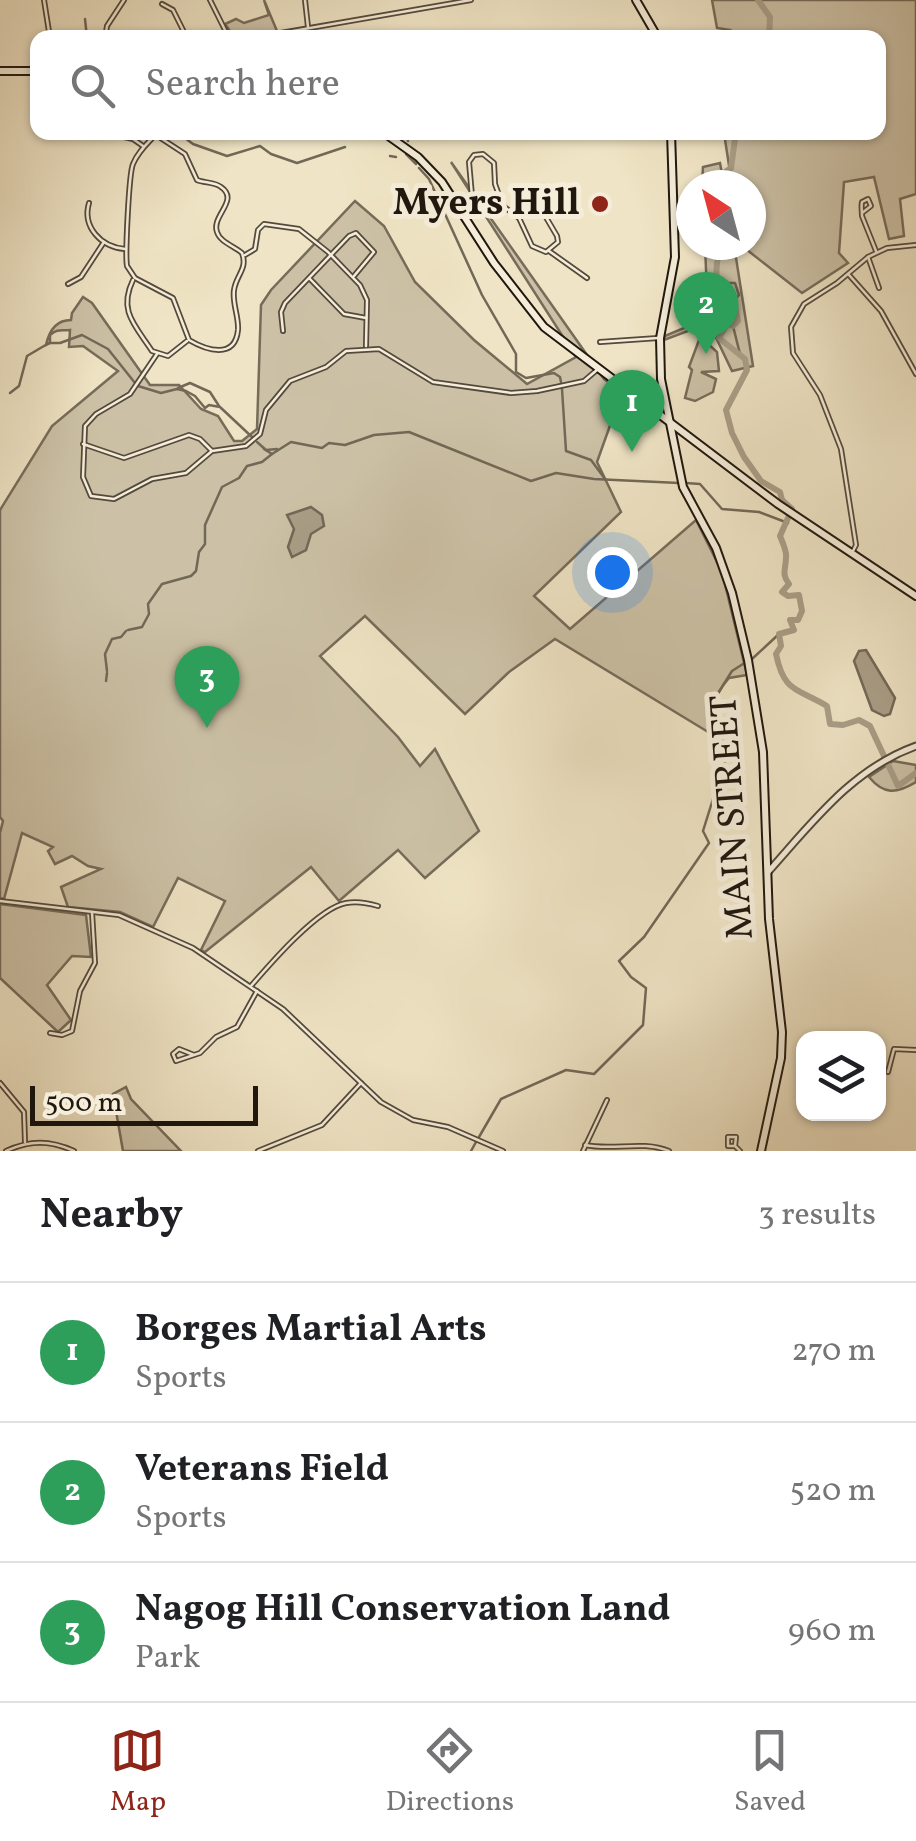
<!DOCTYPE html>
<style>
:root{--surface:#fff;--page:#f6f6f6;--text:#202124;--muted:#757577;--line:#e0e0e0;--accent:#8f2418}
body{margin:0;font-family:Vollkorn,serif;background:var(--page);color:var(--text)}
.controls{position:absolute;right:30px;bottom:30px;display:grid;overflow:hidden;border-radius:20px;box-shadow:0 2px 8px #0004}
.controls button{width:90px;height:90px;display:grid;place-items:center;padding:0;border:0;border-bottom:2px solid var(--line);background:var(--surface);color:var(--text);font:50px sans-serif}
.compass{position:absolute;left:676px;top:170px;width:90px;height:90px;border-radius:50%;background:var(--surface);box-shadow:0 2px 8px #0004;rotate:324deg}
.scale{position:absolute;left:30px;bottom:25px;width:228px;box-sizing:border-box;padding-left:10px;border:5px solid #20170e;border-top:0;font-size:28px;line-height:35px;white-space:nowrap;color:#20170e;-webkit-text-stroke:8px #f5edd9;paint-order:stroke}
.you{position:absolute;left:612px;top:572px;width:35px;height:35px;margin:-25px;border:8px solid #fff;border-radius:50%;background:#1a73e8;box-shadow:0 0 0 15px #1a73e833}
.badge{display:grid;place-items:center;width:65px;height:65px;border-radius:50%;background:var(--accent);color:#fff;font-size:32px;font-weight:700}
.pin{position:absolute;translate:-50% -82px;filter:drop-shadow(0 2px 5px #0008)}
.pin::after{content:'';position:absolute;top:52px;width:35px;height:30px;background:inherit;clip-path:polygon(0 0,100% 0,50% 100%)}
.list{margin:0;padding:0;list-style:none}
h2{display:flex;justify-content:space-between;align-items:center;height:130px;margin:0;padding:0 40px;font-size:42px}
h2 small{font-size:32px;font-weight:400;color:var(--muted)}
.list li{display:grid;grid-template-columns:65px 1fr auto;gap:30px;align-items:center;box-sizing:border-box;height:140px;padding:0 40px;border-top:2px solid var(--line)}
.list b{display:block;font-size:38px;white-space:nowrap}
.list p{margin:0;font-size:32px;white-space:nowrap;color:var(--muted)}
.list em{font-size:32px;font-style:normal;color:var(--muted)}
.icon{flex:none;width:55px;height:55px;fill:none;stroke:currentColor;stroke-width:2;stroke-linecap:round;stroke-linejoin:round}
.map{position:relative;flex:none;width:916px;height:1151px;overflow:hidden}
.search{position:absolute;background:var(--surface);box-shadow:0 2px 8px #0004;left:30px;right:30px;top:30px;height:110px;display:flex;align-items:center;gap:25px;box-sizing:border-box;padding:0 35px;border-radius:20px;color:var(--muted);font-size:38px}
.sheet{height:550px;background:var(--surface)}
nav{display:flex;justify-content:space-around;align-items:center;box-sizing:border-box;height:140px;border-top:2px solid var(--line);background:var(--surface);font-size:28px;color:var(--muted)}
nav a{display:grid;justify-items:center;gap:5px}
nav .on{color:var(--accent)}
.map>svg:first-child{display:block}
</style>
<div class="map">
<svg width="916" height="1151" viewBox="0 0 916 1151">
<rect width="100%" height="100%" fill="#efe4c5"/>
<filter id="stains"><feTurbulence type="fractalNoise" baseFrequency=".002" numOctaves="4"/><feColorMatrix values="0 0 0 0 .2 0 0 0 0 .09 0 0 0 0 .02 0 0 0 .5 -.17"/></filter>
<radialGradient id="worn" r=".72"><stop offset=".6" stop-color="#630" stop-opacity="0"/><stop offset="1" stop-color="#630" stop-opacity=".3"/></radialGradient>
<g fill="#ccc1a6" stroke="#766c5a" stroke-width="2.5">
<path d="M 264,0 L 277,31 L 234,37 L 225,24 L 236,19 L 244,23 L 269,15 Z"/>
<path d="M 712,0 L 916,0 L 916,194 L 900,199 L 904,236 L 889,239 L 874,177 L 844,182 L 839,253 L 848,263 L 802,293 L 742,246 L 751,245 L 751,185 L 732,185 L 724,133 L 878,132 L 878,38 L 727,37 L 730,30 L 717,28 Z"/>
<path d="M 451,162 L 604,379 L 622,392 L 597,462 L 621,512 L 534,596 L 570,629 L 696,520 L 722,572 L 747,675 L 729,678 C 712,697 710,714 718,738 L 555,639 L 509,672 L 465,714 L 365,616 L 320,656 L 398,737 L 420,766 L 435,749 L 479,831 L 425,878 L 398,850 L 339,901 L 311,867 L 205,952 L 201,950 L 225,901 L 178,878 L 153,927 L 120,912 L 68,907 L 61,887 L 101,869 L 88,866 L 72,856 L 55,864 L 48,851 L 53,847 L 22,833 L 4,899 L 0,898 L 0,833 L 3,821 L 0,817 L 0,510 L 52,426 L 118,371 L 83,346 L 69,347 L 70,330 C 63,331 57,328 50,335 L 50,343 L 46,345 C 49,331 56,320 71,320 L 72,313 L 83,297 L 92,303 L 150,385 L 179,385 L 201,409 L 218,416 L 234,441 L 242,441 L 257,429 L 261,305 L 271,290 L 355,201 L 384,226 L 415,282 L 474,340 L 527,384 L 576,357 Z"/>
<path d="M 720,163 L 724,185 L 702,185 L 703,167 Z"/>
<path d="M 705,245 L 734,245 L 753,366 L 732,371 L 709,323 L 664,340 L 665,336 L 708,318 Z"/>
<path d="M 699,340 L 704,340 L 717,352 L 719,371 L 701,372 L 716,379 L 713,392 L 695,401 L 685,398 L 692,370 L 689,367 Z"/>
<path d="M 893,761 L 916,765 L 916,782 C 896,794 884,795 869,777 Z"/>
<path d="M 0,904 L 86,915 L 91,957 L 72,956 L 47,985 L 71,1020 L 58,1032 L 0,978 Z"/>
<path d="M 126,1087 L 131,1099 L 181,1151 L 123,1151 L 113,1094 Z"/>
</g>
<g fill="#a99e87" stroke="#726857" stroke-width="2.5">
<path d="M 311,507 L 322,515 L 324,526 L 311,534 L 306,550 L 292,557 L 288,547 L 294,529 L 287,515 Z"/>
<path d="M 866,650 L 895,698 L 890,714 L 884,716 L 872,710 L 854,661 L 859,651 Z"/>
</g>
<g fill="none" stroke-linecap="round" stroke-linejoin="round">
<g stroke="#726857" stroke-width="2.5">
<path d="M 85,19 L 87,38"/>
<path d="M 177,132 L 193,144 L 227,156 L 260,146 L 271,154 L 297,163 L 345,147"/>
<path d="M 406,132 L 408,141"/>
<path d="M 406,154 L 416,164"/>
<path d="M 390,156 L 396,157"/>
<path d="M 419,168 L 429,179 L 482,295 L 516,354 L 516,372 L 526,378 L 554,373 L 560,377 L 561,382"/>
<path d="M 717,283 L 735,283 L 739,295 L 730,306"/>
<path d="M 733,326 L 740,354"/>
<path d="M 138,386 L 161,393 L 177,389 L 186,391 L 195,396 L 205,408 L 209,405 L 220,407 L 252,437"/>
<path d="M 178,388 L 190,383 L 210,392 L 219,406"/>
<path d="M 562,389 L 566,451 L 591,460 L 605,479"/>
<path d="M 10,393 L 19,386 L 27,356 L 49,343 L 60,343 L 82,335 L 108,349 L 135,383"/>
<path d="M 257,442 L 266,450 L 277,449"/>
<path d="M 264,449 L 272,454 L 291,442 L 322,448 L 329,443 L 345,445 L 374,435 L 409,432 L 531,481 L 556,473 L 594,479 L 679,483"/>
<path d="M 686,483 L 700,484 L 722,509 L 759,512 L 788,523"/>
<path d="M 128,630 L 142,627 L 149,614 L 148,604 L 162,584 L 191,576 L 196,571 L 199,552 L 205,544 L 205,525 L 222,487 L 239,478 L 247,466 L 262,462 L 272,454"/>
<path d="M 752,659 L 779,634"/>
<path d="M 107,671 L 105,654 L 112,639 L 121,637 L 126,631"/>
<path d="M 106,681 L 107,673"/>
<path d="M 479,1137 L 501,1099 L 566,1070 L 594,1074 L 643,1025 L 646,988 L 631,977 L 619,961 L 644,937 L 709,843 L 703,831 L 727,754 L 710,706 L 732,671 L 746,662"/>
<path d="M 471,1151 L 476,1142"/>
</g>
<g stroke="#a99e87" stroke-width="6">
<path d="M 758,0 L 770,17 L 769,38"/>
<path d="M 721,185 L 720,176 L 731,168 L 736,132"/>
<path d="M 723,245 C 712,263 717,286 723,307 L 735,307 L 738,321 L 733,326 L 727,324 L 719,338 L 745,359 L 747,370 L 726,410 L 732,433 L 744,457 L 761,481 L 780,492 L 782,500 L 792,509 L 780,536 C 782,541 787,552 786,557 C 786,569 781,574 789,584 L 782,592 L 788,596 L 799,595 L 802,611 L 798,620 L 790,620 L 794,630 L 779,634 L 781,646 L 776,654 C 784,693 797,688 827,706 L 830,724 L 843,725 L 859,720 L 870,726 L 898,786 L 916,773"/>
</g>
<g stroke="#544a3c" stroke-width="6">
<g id="minor">
<path d="M 44,0 L 50,38"/>
<path d="M 210,0 L 229,38"/>
<path d="M 305,0 L 308,27"/>
<path d="M 162,4 L 173,10 L 187,38"/>
<path d="M 105,38 L 107,26 L 124,0"/>
<path d="M 252,38 L 471,0"/>
<path d="M 101,132 L 133,139 L 143,146"/>
<path d="M 156,135 L 185,154 L 197,180 C 204,183 215,182 221,187 C 240,200 211,216 217,232 C 220,242 234,246 242,253 C 248,269 236,275 234,290 C 232,303 239,317 238,330 C 235,360 206,350 189,340 L 173,298 L 135,278 L 127,266 C 125,255 129,173 133,164 C 138,151 149,142 158,132"/>
<path d="M 89,203 C 82,227 101,247 125,249"/>
<path d="M 461,207 L 472,196 L 469,162 L 474,155 L 483,154 L 494,163 L 495,184 L 503,206 L 519,218 L 532,246 L 546,252 L 558,242 L 557,236 L 537,202 L 529,203 L 519,218"/>
<path d="M 862,213 L 871,206 L 868,199 L 862,202 C 861,206 862,212 862,216 L 876,251"/>
<path d="M 549,251 L 587,278"/>
<path d="M 245,255 L 255,249 L 258,230 L 264,224 L 299,229 L 328,252 L 360,285 L 367,300 L 366,346"/>
<path d="M 868,257 L 879,288"/>
<path d="M 849,275 L 881,311 L 916,374"/>
<path d="M 310,279 L 344,314 L 366,318"/>
<path d="M 133,280 C 118,311 135,325 152,351 L 168,356 L 187,341"/>
<path d="M 68,284 L 81,277 L 104,242"/>
<path d="M 283,331 L 281,312 L 285,303 L 349,236 L 356,233 L 374,252 L 354,276"/>
<path d="M 600,342 L 658,338"/>
<path d="M 157,354 L 130,394 L 96,414 L 85,426 L 83,477 L 91,496 L 114,499 L 152,479 L 186,473 L 212,451 L 246,446 L 260,434 L 266,410 L 290,381 L 326,367 L 346,351 L 379,349 L 433,382 L 511,393 L 537,391 L 584,381 L 598,369"/>
<path d="M 83,444 L 124,458 L 189,435 L 200,439 L 211,450"/>
<path d="M 852,553 L 856,545 L 841,449 L 820,395 L 793,353 L 791,327 L 804,304 L 837,283 L 868,257 L 887,248 L 916,245"/>
<path d="M 0,901 L 119,915 L 193,948 L 283,1009 L 381,1102 L 413,1120 L 448,1127 L 503,1151"/>
<path d="M 251,986 C 270,964 318,908 346,903 C 357,901 368,903 378,906"/>
<path d="M 50,1033 L 62,1035 L 72,1031 L 80,991 L 95,963 L 92,912"/>
<path d="M 194,1055 L 179,1049 L 173,1054 L 176,1061 L 200,1053 L 216,1037 L 237,1027 L 257,991"/>
<path d="M 888,1072 L 894,1049 L 916,1050"/>
<path d="M 0,1083 L 24,1112 L 25,1142"/>
<path d="M 585,1145 C 613,1151 642,1140 669,1151"/>
<path d="M 735,1146 L 736,1137 L 728,1137 L 728,1146 L 735,1146 L 740,1151"/>
<path d="M 6,1151 C 30,1140 50,1140 74,1151"/>
<path d="M 258,1151 L 322,1125 L 361,1083"/>
<path d="M 583,1151 L 607,1100"/>
</g>
</g>
<g stroke="#544a3c" stroke-width="9">
<path id="tertiary" d="M 768,872 C 812,823 852,769 916,746"/>
</g>
<g stroke="#20170e" stroke-width="10">
<g id="secondary">
<path d="M 636,0 L 658,38"/>
<path d="M 0,71 L 38,71"/>
<path d="M 383,132 L 418,157 L 442,182 L 494,263 L 544,327 L 778,504 L 916,596"/>
<path d="M 671,132 L 675,257 L 660,338 L 661,379 L 683,487 L 716,548 L 732,593 L 748,660 L 763,752 L 769,919 L 782,1032 L 781,1058 L 761,1151"/>
</g>
</g>
<use href="#minor" stroke="#f5edd9" stroke-width="2.5"/>
<use href="#tertiary" stroke="#f5edd9" stroke-width="5"/>
<use href="#secondary" stroke="#f5edd9" stroke-width="6"/>
</g>
<circle fill="#8f2418" stroke="#f5edd9" stroke-width="4" cx="600" cy="204" r="10"/>
<g text-anchor="middle" dominant-baseline="central" stroke-width="10" stroke-linejoin="round" paint-order="stroke">
<g font-size="38" font-weight="bold" fill="#20170e" stroke="#f5edd9" text-anchor="end">
<text x="580" y="204">Myers Hill</text>
</g>
<g font-size="38" fill="#20170e" stroke="#f5edd9">
<text transform="translate(734 817) rotate(-94)">MAIN STREET</text>
</g>
</g>
<rect width="100%" height="100%" filter="url(#stains)"/>
<rect width="100%" height="100%" fill="url(#worn)"/>
</svg>
<div class="controls">
<button><svg class="icon" aria-label="layers" viewBox="0 0 24 24"><path d="M12 4l9 5-9 5-9-5zM3 14l9 5 9-5"/></svg></button>
</div>
<svg class="compass" viewBox="-18 -18 36 36"><path d="M0-13l5 13h-10z" fill="#e53935"/><path d="M0 13l5-13h-10z" fill="#757577"/></svg>
<div class="scale">500 m</div>
<div class="you"></div>
<div class="pin badge" style="left:632px;top:452px;background:#2e9e5b">1</div>
<div class="pin badge" style="left:706px;top:354px;background:#2e9e5b">2</div>
<div class="pin badge" style="left:207px;top:728px;background:#2e9e5b">3</div>
<div class="search"><svg class="icon" aria-label="search" viewBox="0 0 24 24"><circle cx="10" cy="10" r="6"/><path d="M15 15l6 6"/></svg>Search here</div>
</div>
<section class="sheet">
<h2>Nearby<small>3 results</small></h2>
<ul class="list">
<li><span class="badge" style="background:#2e9e5b">1</span><div><b>Borges Martial Arts</b><p>Sports</p></div><em>270 m</em></li>
<li><span class="badge" style="background:#2e9e5b">2</span><div><b>Veterans Field</b><p>Sports</p></div><em>520 m</em></li>
<li><span class="badge" style="background:#2e9e5b">3</span><div><b>Nagog Hill Conservation Land</b><p>Park</p></div><em>960 m</em></li>
</ul>
</section>
<nav>
<a class="on"><svg class="icon" aria-label="map" viewBox="0 0 24 24"><path d="M3 6l6-2 6 2 6-2v14l-6 2-6-2-6 2zM9 4v14M15 6v14"/></svg>Map</a>
<a><svg class="icon" aria-label="directions" viewBox="0 0 24 24"><path d="M12 3l9 9-9 9-9-9zM9 14v-3h6M13 9l2 2-2 2"/></svg>Directions</a>
<a><svg class="icon" aria-label="saved" viewBox="0 0 24 24"><path d="M7 4h10v16l-5-4-5 4z"/></svg>Saved</a>
</nav>
